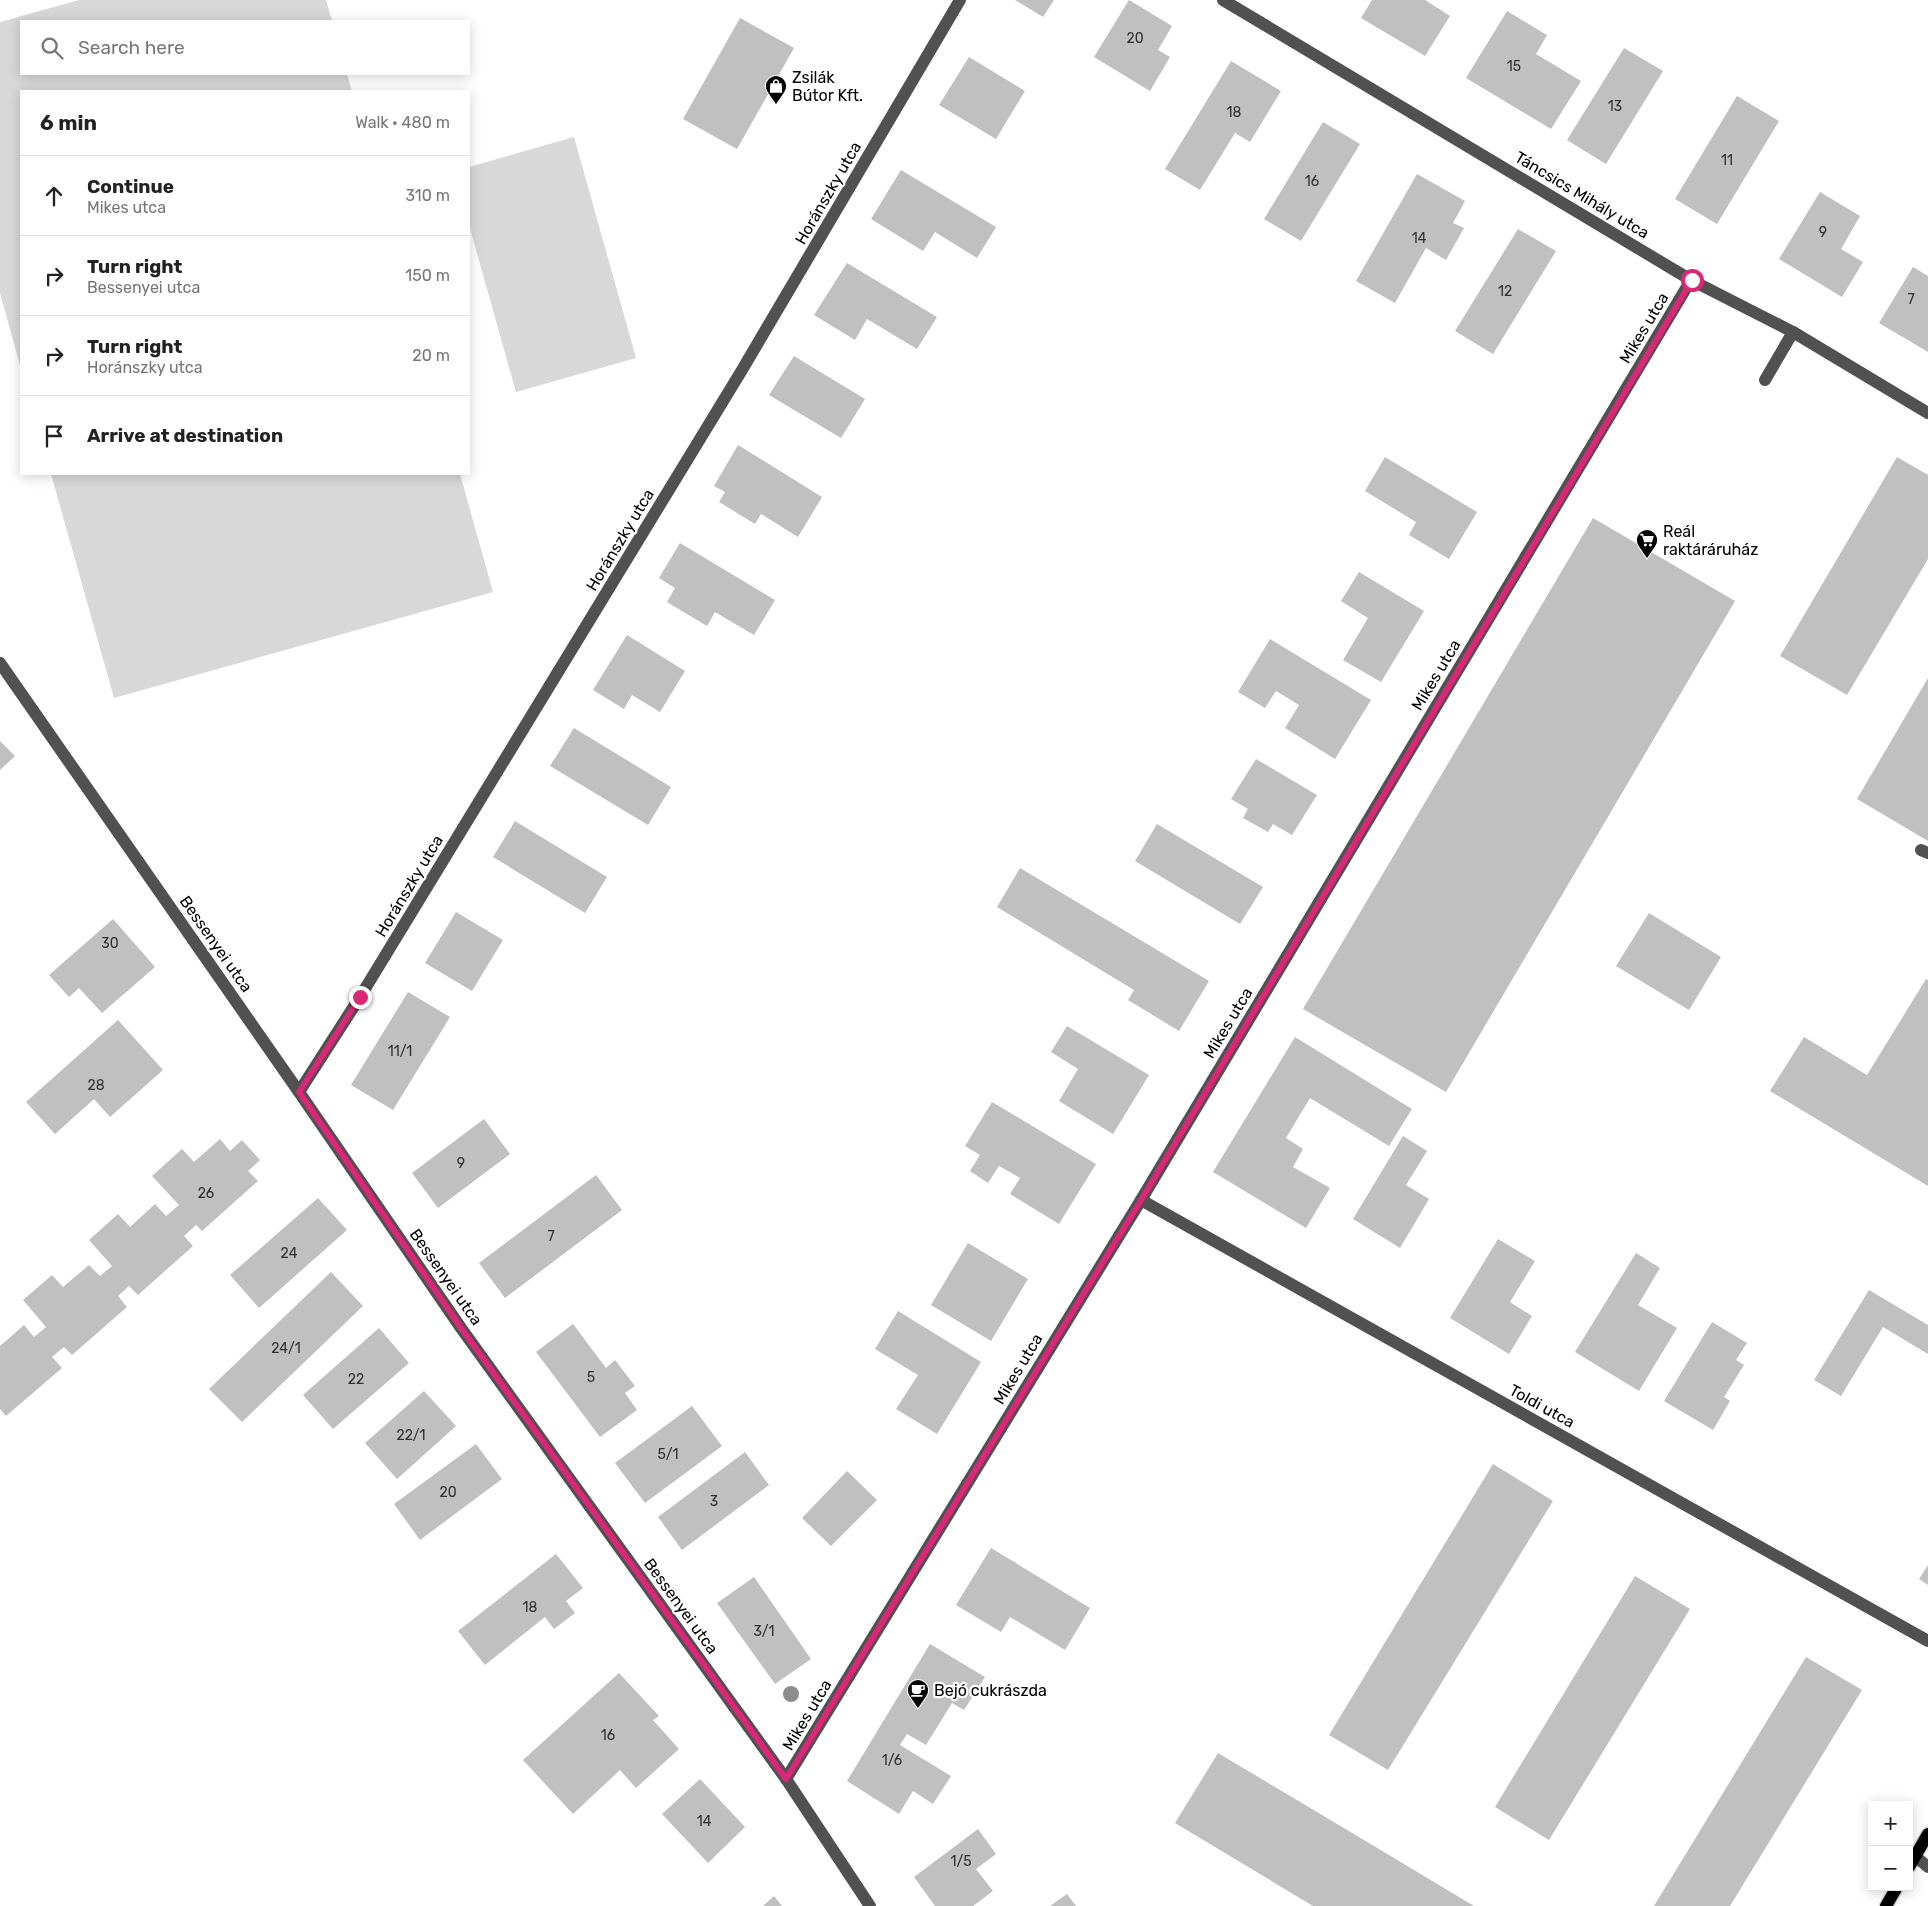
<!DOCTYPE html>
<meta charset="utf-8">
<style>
:root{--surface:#fff;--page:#f6f6f6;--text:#222;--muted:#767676;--line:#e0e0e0}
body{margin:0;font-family:Rubik,sans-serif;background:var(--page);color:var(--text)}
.controls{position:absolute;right:15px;bottom:15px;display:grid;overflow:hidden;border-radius:0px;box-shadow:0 2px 12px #0003}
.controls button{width:45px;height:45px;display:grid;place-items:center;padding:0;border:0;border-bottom:1px solid var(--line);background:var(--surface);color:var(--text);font:25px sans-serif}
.stop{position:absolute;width:15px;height:15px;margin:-11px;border:4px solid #db2777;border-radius:50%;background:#fff}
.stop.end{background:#db2777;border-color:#fff;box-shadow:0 1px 5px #0008}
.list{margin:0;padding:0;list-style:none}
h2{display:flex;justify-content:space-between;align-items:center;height:65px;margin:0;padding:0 20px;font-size:21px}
h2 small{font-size:16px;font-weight:400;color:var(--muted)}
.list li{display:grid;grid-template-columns:32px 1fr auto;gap:15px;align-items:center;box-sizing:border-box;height:80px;padding:0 20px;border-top:1px solid var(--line)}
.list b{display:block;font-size:19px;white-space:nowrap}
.list p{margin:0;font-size:16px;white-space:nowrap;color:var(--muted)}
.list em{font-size:16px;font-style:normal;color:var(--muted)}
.icon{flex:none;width:28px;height:28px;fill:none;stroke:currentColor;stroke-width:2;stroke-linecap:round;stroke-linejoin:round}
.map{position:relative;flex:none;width:1928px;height:1906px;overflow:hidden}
.search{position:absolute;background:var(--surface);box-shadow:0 2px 12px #0003;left:20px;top:20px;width:450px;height:55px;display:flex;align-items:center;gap:12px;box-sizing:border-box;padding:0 18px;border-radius:0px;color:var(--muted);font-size:19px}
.panel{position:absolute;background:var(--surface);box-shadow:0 2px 12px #0003;left:20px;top:90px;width:450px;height:385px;border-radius:0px}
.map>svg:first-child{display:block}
</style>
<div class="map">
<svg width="1928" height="1906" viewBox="0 0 1928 1906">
<rect width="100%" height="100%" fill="#fff"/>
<g fill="#d8d8d8">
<path d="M 79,0 L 326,0 L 332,21 L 21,21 L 21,74 L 347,74 L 352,91 L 21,91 L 21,369 L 0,293 L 0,22 Z"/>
<path d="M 574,137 L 636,358 L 516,392 L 469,225 L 469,167 Z"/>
<path d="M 51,474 L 460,474 L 493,592 L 114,698 Z"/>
</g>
<g fill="#c0c0c0">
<path d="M 1015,0 L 1054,0 L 1043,17 Z"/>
<path d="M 1129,0 L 1172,26 L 1158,50 L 1170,57 L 1150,91 L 1094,57 Z"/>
<path d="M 1372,0 L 1425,0 L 1450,16 L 1425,56 L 1361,18 Z"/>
<path d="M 1507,11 L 1547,35 L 1536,54 L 1581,81 L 1551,129 L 1466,78 Z"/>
<path d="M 740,18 L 794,48 L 737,149 L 683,119 Z"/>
<path d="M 1624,48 L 1663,71 L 1606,164 L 1567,140 Z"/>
<path d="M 969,57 L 1025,91 L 996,139 L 939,105 Z"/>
<path d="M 1231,61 L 1281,91 L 1250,142 L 1235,133 L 1200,190 L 1165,169 Z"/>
<path d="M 1737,96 L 1779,121 L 1717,224 L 1675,199 Z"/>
<path d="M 1323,122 L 1360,144 L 1301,241 L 1264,219 Z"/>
<path d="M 901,170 L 996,227 L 977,258 L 935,232 L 923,251 L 871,219 Z"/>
<path d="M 1417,174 L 1465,201 L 1453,223 L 1464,228 L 1446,260 L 1426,248 L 1395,303 L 1356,281 Z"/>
<path d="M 1820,192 L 1860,216 L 1841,249 L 1863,262 L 1842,297 L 1779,259 Z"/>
<path d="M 1518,229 L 1556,251 L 1493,354 L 1455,331 Z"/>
<path d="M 847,263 L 937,317 L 917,349 L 867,319 L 855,340 L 814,315 Z"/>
<path d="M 1913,267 L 1928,276 L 1928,352 L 1879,323 Z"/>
<path d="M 794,356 L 865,399 L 841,438 L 769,395 Z"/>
<path d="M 738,445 L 822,497 L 798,537 L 761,514 L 755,524 L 719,502 L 725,492 L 714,486 Z"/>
<path d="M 1385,457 L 1477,512 L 1449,559 L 1409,535 L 1416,522 L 1365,491 Z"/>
<path d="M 1897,457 L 1928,475 L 1928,559 L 1847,695 L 1780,656 Z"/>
<path d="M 1593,518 L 1735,601 L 1446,1092 L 1303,1009 Z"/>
<path d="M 680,543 L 775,600 L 754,635 L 715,612 L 707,626 L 667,602 L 675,588 L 659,578 Z"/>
<path d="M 1359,572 L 1424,611 L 1381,682 L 1343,660 L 1368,618 L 1341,601 Z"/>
<path d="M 627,635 L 685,671 L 660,712 L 632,695 L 624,709 L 593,690 Z"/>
<path d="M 1270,639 L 1371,700 L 1335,759 L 1285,728 L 1299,705 L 1276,691 L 1265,708 L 1238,692 Z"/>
<path d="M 1928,678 L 1928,841 L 1857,799 Z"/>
<path d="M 574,728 L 671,787 L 648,825 L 550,766 Z"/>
<path d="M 0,741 L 15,756 L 0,770 Z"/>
<path d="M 1256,759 L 1317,795 L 1292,835 L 1273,824 L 1268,832 L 1243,818 L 1248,809 L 1231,799 Z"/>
<path d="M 515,821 L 607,877 L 585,913 L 493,857 Z"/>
<path d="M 1157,824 L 1263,887 L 1240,924 L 1135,861 Z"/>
<path d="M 1020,868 L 1209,981 L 1179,1031 L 1128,1000 L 1134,990 L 997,907 Z"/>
<path d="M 456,912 L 503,940 L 472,991 L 425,963 Z"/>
<path d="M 1649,913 L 1721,957 L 1689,1010 L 1616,966 Z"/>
<path d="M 113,919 L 155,967 L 102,1013 L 79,988 L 69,997 L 49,975 Z"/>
<path d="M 1926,979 L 1928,980 L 1928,1186 L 1770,1091 L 1804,1037 L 1867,1075 Z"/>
<path d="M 408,992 L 450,1017 L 393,1110 L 351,1085 Z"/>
<path d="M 118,1020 L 163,1070 L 110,1117 L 94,1099 L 55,1134 L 26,1102 Z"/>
<path d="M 1067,1026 L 1149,1075 L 1113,1134 L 1059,1101 L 1078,1069 L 1051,1052 Z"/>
<path d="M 1295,1037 L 1412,1109 L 1389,1146 L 1310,1098 L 1286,1138 L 1303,1149 L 1293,1167 L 1330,1188 L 1306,1228 L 1213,1172 Z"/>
<path d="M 992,1102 L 1096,1164 L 1059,1224 L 1010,1194 L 1020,1178 L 999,1166 L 988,1183 L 970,1171 L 980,1155 L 965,1146 Z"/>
<path d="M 484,1119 L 510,1154 L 438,1208 L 412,1173 Z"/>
<path d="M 1403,1136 L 1427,1151 L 1406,1185 L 1429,1199 L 1400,1248 L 1353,1219 Z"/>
<path d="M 220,1139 L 230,1151 L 242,1140 L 260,1160 L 248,1171 L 258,1181 L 202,1231 L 196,1225 L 184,1236 L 193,1246 L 138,1295 L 129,1286 L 118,1296 L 127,1307 L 72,1355 L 64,1347 L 52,1357 L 62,1368 L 6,1416 L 0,1409 L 0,1346 L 24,1325 L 34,1337 L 46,1327 L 23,1300 L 52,1275 L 63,1287 L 89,1265 L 100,1276 L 112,1266 L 89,1240 L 118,1214 L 130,1227 L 155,1204 L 166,1216 L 179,1205 L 152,1176 L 182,1149 L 194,1162 Z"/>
<path d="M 596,1175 L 622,1210 L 505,1298 L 479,1263 Z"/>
<path d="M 318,1198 L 347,1230 L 259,1308 L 230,1275 Z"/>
<path d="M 1498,1239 L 1535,1261 L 1510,1302 L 1532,1316 L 1509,1354 L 1450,1318 Z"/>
<path d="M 968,1243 L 1028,1279 L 991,1341 L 931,1305 Z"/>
<path d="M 1636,1253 L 1660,1268 L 1638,1305 L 1677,1328 L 1639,1391 L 1575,1352 Z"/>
<path d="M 331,1272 L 363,1306 L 242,1422 L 209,1389 Z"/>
<path d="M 1869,1290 L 1928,1325 L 1928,1354 L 1883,1327 L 1841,1396 L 1814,1380 Z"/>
<path d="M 898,1311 L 981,1362 L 937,1434 L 896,1409 L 918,1375 L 875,1349 Z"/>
<path d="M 1712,1322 L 1747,1343 L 1736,1360 L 1744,1365 L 1724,1397 L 1730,1401 L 1713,1430 L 1664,1401 Z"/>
<path d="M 573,1324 L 606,1368 L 615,1360 L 635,1386 L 625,1393 L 637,1410 L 600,1437 L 536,1352 Z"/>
<path d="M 379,1328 L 409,1363 L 333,1429 L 303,1395 Z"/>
<path d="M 424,1391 L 456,1426 L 397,1479 L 365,1443 Z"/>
<path d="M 692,1406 L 722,1446 L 645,1503 L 615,1463 Z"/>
<path d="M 476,1444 L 502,1479 L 420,1540 L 394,1504 Z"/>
<path d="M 745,1452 L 769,1485 L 682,1550 L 658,1517 Z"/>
<path d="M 1493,1464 L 1553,1501 L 1388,1770 L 1329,1735 Z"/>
<path d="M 847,1471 L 877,1500 L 831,1546 L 802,1518 Z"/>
<path d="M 991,1548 L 1090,1608 L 1065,1650 L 1010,1617 L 1001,1632 L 956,1605 Z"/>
<path d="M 556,1554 L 583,1588 L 566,1601 L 575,1613 L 554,1629 L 545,1617 L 485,1665 L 458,1631 Z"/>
<path d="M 1928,1565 L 1928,1585 L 1919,1579 Z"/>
<path d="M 1635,1576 L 1690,1609 L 1549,1840 L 1495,1807 Z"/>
<path d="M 754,1577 L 811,1659 L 775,1684 L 717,1603 Z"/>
<path d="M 930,1644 L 985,1677 L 964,1710 L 952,1703 L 926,1745 L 907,1734 L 900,1745 L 951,1776 L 933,1804 L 913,1791 L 899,1814 L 847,1781 Z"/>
<path d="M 1806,1657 L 1862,1690 L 1730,1906 L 1654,1906 Z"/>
<path d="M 619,1673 L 659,1716 L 653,1720 L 679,1749 L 636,1788 L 620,1770 L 573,1814 L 523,1760 Z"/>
<path d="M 1218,1753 L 1374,1846 L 1474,1906 L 1313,1906 L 1175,1823 Z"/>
<path d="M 700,1779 L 745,1827 L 708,1863 L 662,1814 Z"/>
<path d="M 978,1829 L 996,1854 L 976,1869 L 993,1891 L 973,1906 L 935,1906 L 914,1877 Z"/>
<path d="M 1067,1894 L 1076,1906 L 1050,1906 Z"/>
<path d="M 774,1896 L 782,1906 L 763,1906 Z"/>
</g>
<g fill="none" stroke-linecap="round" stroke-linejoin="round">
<g stroke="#dbdbdb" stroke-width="15">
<g id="major">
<path d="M 1909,1867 L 1928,1834"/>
<path d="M 1886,1906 L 1897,1887"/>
</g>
</g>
<g stroke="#515151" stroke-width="12">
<path d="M 1223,0 L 1691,280 L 1793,332 L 1928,413"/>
<path d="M 1765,380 L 1793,332"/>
<path d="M 0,663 L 299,1092 L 461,1328 L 786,1779 L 870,1906"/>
<path d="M 1921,850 L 1928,853"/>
<path d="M 299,1092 L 360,997 L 742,370 L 960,0"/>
<path d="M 1141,1200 L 1928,1641"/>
<path d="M 786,1779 L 1141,1200 L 1691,280"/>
<path d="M 1915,1856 L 1928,1867"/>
</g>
<use href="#major" stroke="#000" stroke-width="12"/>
</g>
<circle fill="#8d8d8d" cx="791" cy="1694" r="8"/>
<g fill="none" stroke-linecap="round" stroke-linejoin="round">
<path stroke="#db2777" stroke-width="6" d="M 360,997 L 299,1092 L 461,1328 L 786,1779 L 1141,1200 L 1692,280"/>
</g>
<defs>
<g id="shop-pin" transform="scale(1.125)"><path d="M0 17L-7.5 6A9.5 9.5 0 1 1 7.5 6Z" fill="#000" stroke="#fff"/><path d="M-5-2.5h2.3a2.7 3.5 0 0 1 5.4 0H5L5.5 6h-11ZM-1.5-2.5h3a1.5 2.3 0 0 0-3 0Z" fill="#fff"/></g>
<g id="supermarket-pin" transform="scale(1.125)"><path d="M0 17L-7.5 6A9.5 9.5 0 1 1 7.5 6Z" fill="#000" stroke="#fff"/><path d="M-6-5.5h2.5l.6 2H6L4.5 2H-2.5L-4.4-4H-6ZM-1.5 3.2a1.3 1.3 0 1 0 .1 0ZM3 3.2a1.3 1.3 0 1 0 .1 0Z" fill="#fff"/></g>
<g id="cafe-pin" transform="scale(1.125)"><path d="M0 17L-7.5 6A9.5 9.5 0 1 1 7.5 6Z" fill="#000" stroke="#fff"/><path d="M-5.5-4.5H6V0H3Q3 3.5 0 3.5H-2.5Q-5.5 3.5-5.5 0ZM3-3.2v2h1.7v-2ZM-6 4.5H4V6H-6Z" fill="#fff"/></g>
</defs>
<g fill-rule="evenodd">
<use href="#shop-pin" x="776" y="86"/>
<use href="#supermarket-pin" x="1647" y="540"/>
<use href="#cafe-pin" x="918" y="1690"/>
</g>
<g text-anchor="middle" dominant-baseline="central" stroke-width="4.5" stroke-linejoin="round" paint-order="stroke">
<g font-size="14" fill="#303030">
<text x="1135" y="38">20</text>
<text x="1514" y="66">15</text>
<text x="1615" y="106">13</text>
<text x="1234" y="112">18</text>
<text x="1727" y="160">11</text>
<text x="1312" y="181">16</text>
<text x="1823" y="232">9</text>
<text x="1419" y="238">14</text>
<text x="1505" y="291">12</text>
<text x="1911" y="299">7</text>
<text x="110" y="943">30</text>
<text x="400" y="1051">11/1</text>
<text x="96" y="1085">28</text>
<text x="461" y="1163">9</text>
<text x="206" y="1193">26</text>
<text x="551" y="1236">7</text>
<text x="289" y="1253">24</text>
<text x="286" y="1348">24/1</text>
<text x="591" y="1377">5</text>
<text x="356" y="1379">22</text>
<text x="411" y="1435">22/1</text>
<text x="668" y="1454">5/1</text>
<text x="448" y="1492">20</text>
<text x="714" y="1501">3</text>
<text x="530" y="1607">18</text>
<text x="764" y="1631">3/1</text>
<text x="608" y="1735">16</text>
<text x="892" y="1760">1/6</text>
<text x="704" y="1821">14</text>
<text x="961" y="1861">1/5</text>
</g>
<g font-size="16" fill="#000" stroke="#fff" text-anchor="start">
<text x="792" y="77">Zsilák<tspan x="792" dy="18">Bútor Kft.</tspan></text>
<text x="1663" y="531">Reál<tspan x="1663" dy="18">raktáráruház</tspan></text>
<text x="934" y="1690">Bejó cukrászda</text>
</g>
<g font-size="16" fill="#000" stroke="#fff">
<text transform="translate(828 193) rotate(-60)">Horánszky utca</text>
<text transform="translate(1582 195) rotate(31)">Táncsics Mihály utca</text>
<text transform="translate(1644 328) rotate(-59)">Mikes utca</text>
<text transform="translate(620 540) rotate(-59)">Horánszky utca</text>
<text transform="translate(1436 675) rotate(-59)">Mikes utca</text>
<text transform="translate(409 886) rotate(-59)">Horánszky utca</text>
<text transform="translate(216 944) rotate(55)">Bessenyei utca</text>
<text transform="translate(1228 1023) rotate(-59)">Mikes utca</text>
<text transform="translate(446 1277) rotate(55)">Bessenyei utca</text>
<text transform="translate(1018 1369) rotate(-59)">Mikes utca</text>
<text transform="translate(1542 1406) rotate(29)">Toldi utca</text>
<text transform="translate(681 1606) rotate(54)">Bessenyei utca</text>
<text transform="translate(807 1715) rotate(-59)">Mikes utca</text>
</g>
</g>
</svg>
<div class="controls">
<button>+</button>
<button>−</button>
</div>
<div class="stop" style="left:1692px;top:280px"></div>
<div class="stop end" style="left:360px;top:997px"></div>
<div class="search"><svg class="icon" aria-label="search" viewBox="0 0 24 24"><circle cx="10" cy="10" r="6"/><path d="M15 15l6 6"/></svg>Search here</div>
<section class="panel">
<h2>6 min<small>Walk · 480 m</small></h2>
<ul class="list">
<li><svg class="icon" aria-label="ahead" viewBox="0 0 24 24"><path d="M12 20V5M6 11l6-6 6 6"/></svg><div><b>Continue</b><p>Mikes utca</p></div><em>310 m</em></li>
<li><svg class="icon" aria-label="right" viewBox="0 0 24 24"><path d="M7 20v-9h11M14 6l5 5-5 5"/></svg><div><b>Turn right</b><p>Bessenyei utca</p></div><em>150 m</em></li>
<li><svg class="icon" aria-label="right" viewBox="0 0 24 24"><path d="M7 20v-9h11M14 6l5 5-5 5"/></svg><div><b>Turn right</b><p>Horánszky utca</p></div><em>20 m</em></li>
<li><svg class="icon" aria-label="arrive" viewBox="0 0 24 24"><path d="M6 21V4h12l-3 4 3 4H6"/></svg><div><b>Arrive at destination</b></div></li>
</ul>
</section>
</div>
